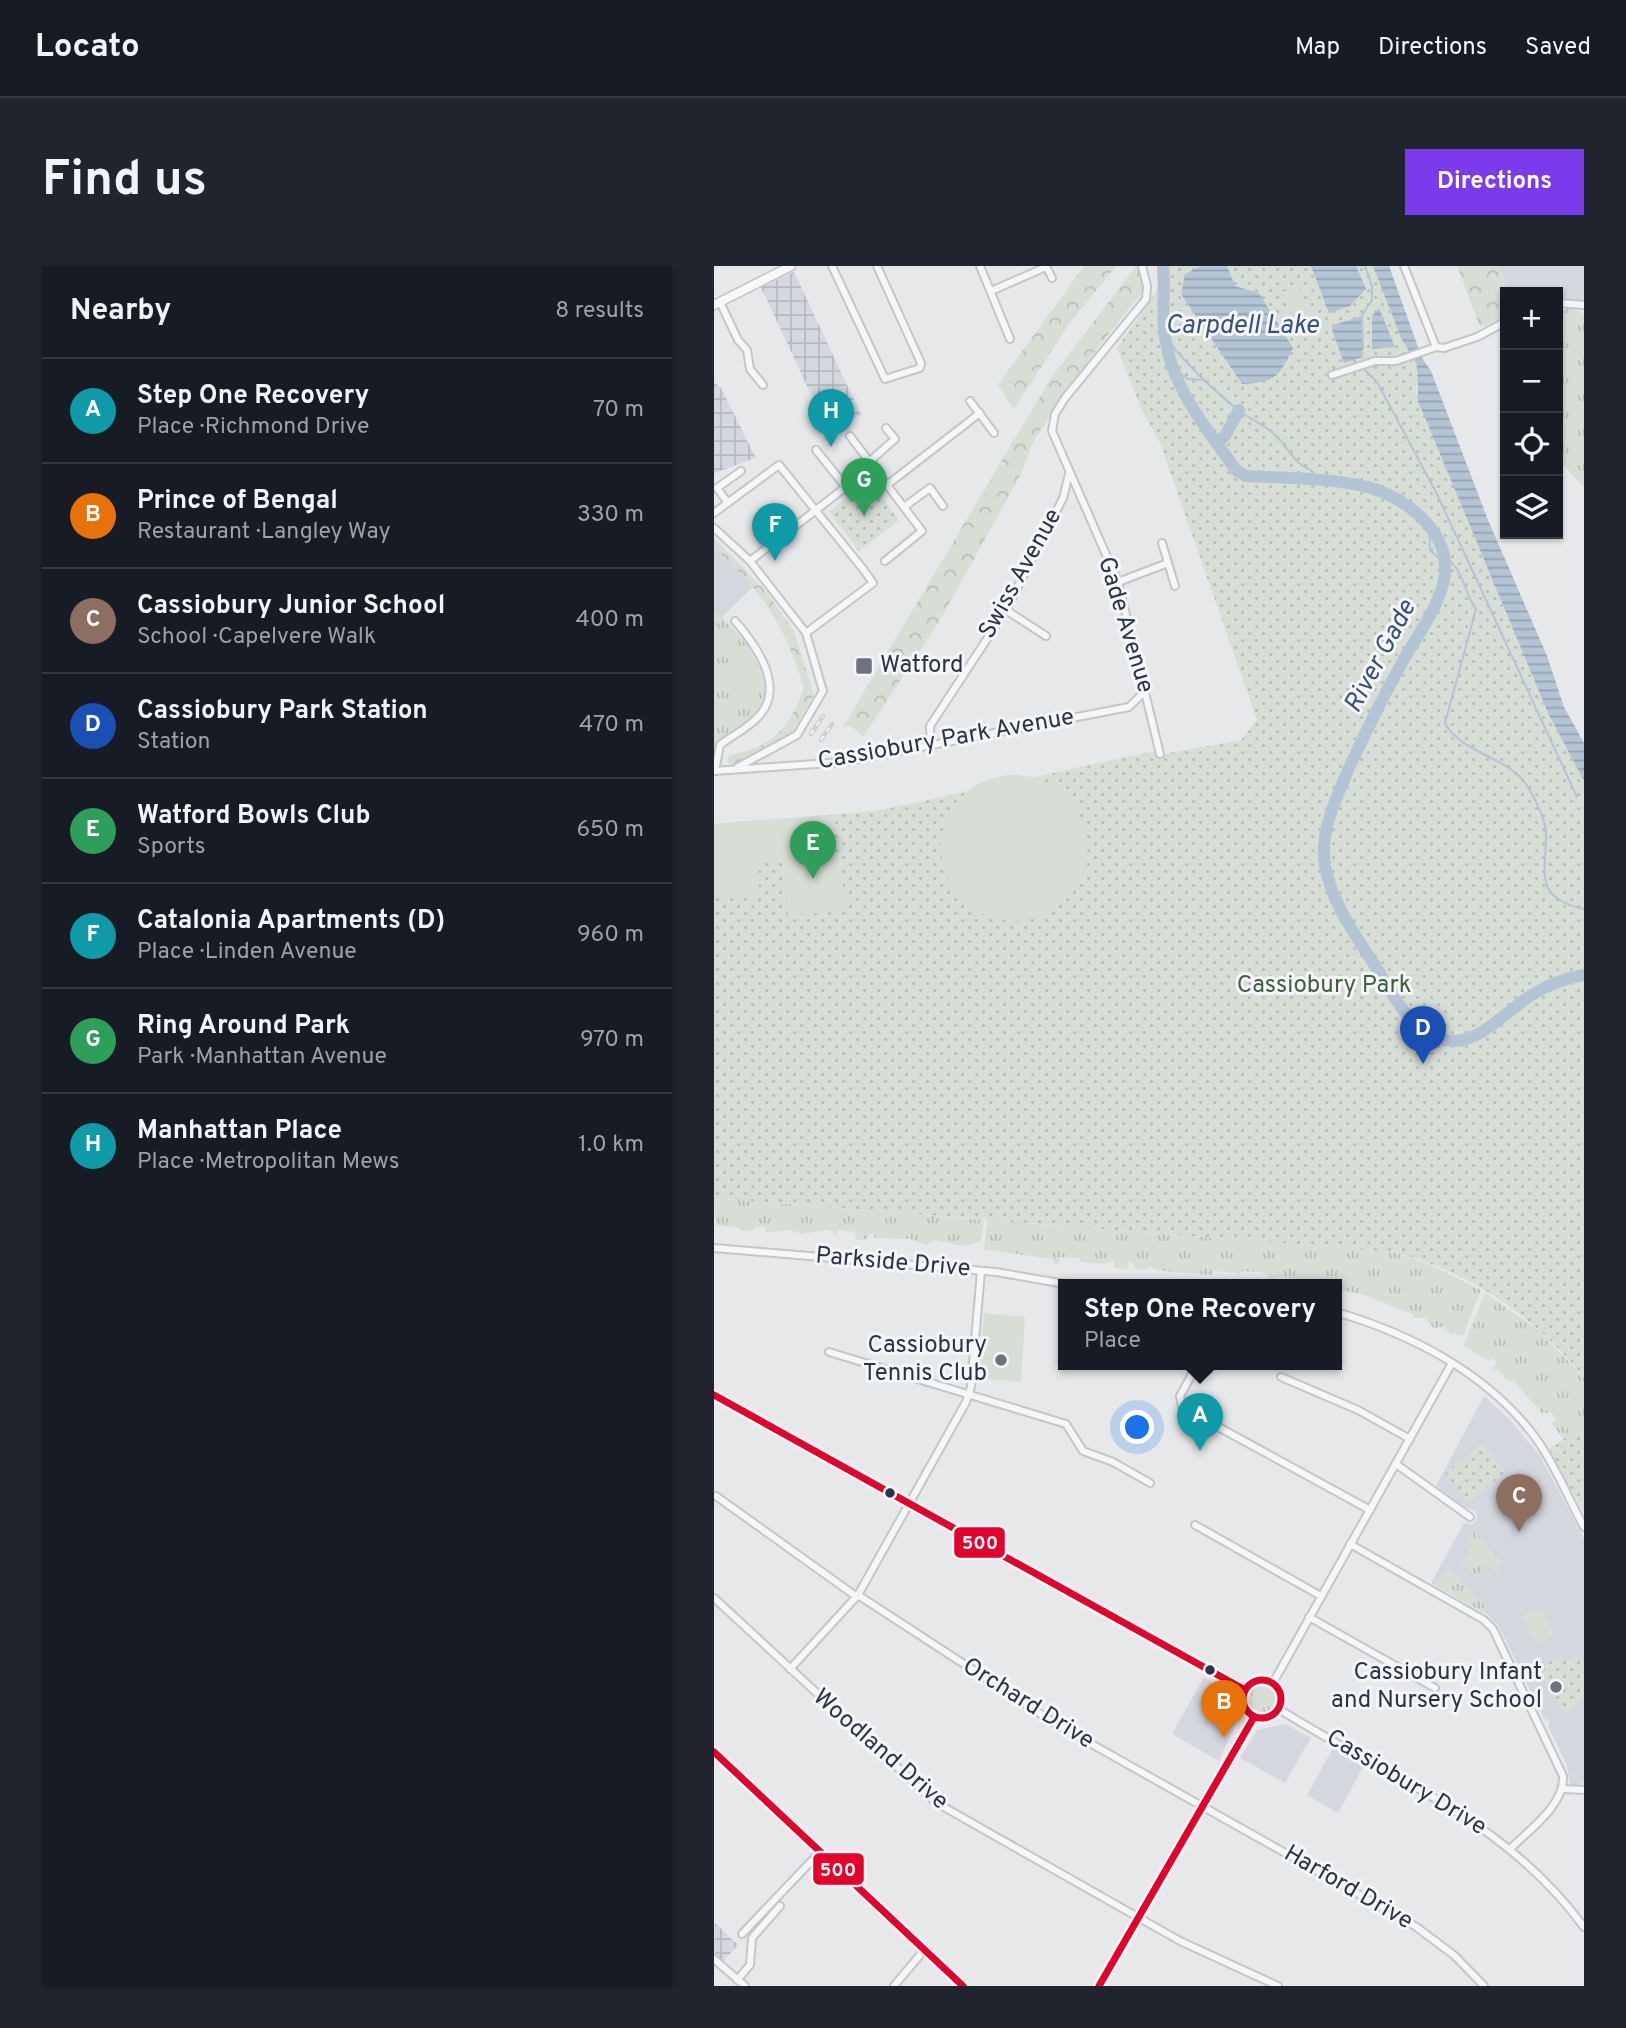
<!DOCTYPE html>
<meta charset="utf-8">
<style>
:root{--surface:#171b24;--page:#20242c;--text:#f1f3f6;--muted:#9ea1a6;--line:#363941;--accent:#7c3aed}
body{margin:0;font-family:Overpass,sans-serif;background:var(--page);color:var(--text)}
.controls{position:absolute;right:21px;top:21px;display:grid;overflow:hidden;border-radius:0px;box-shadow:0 2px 5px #0004}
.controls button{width:63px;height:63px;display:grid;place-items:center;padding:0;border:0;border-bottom:2px solid var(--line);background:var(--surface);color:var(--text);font:35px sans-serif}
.you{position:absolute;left:424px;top:1162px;width:24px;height:24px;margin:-18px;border:5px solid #fff;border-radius:50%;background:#1a73e8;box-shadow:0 0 0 10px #1a73e833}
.badge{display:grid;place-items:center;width:46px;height:46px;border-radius:50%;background:var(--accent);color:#fff;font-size:23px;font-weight:700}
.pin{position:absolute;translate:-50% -58px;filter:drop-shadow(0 2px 4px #0008)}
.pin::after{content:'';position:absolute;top:37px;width:24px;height:21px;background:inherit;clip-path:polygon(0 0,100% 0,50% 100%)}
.popup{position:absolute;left:344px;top:1013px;width:284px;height:91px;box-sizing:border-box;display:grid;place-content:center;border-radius:0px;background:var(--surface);filter:drop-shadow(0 2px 5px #0005);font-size:23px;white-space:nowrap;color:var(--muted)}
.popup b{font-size:26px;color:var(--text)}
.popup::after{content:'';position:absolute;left:50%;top:100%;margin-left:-14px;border:14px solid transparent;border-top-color:var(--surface)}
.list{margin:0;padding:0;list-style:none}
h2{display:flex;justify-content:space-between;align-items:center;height:91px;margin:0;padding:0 28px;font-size:30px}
h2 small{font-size:23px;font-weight:400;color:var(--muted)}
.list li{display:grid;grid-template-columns:46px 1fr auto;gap:21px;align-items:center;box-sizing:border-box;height:105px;padding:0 28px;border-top:2px solid var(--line)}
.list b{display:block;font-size:26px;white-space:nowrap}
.list p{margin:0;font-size:23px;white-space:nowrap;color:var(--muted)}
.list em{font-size:23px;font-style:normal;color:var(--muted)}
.icon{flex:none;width:38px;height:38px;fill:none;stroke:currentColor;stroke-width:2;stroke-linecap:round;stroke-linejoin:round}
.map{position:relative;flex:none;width:870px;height:1720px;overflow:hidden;border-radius:0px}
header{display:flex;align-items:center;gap:42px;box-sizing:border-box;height:98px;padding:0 35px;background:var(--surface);border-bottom:2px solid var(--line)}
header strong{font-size:33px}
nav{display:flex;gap:38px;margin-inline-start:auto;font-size:24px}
.intro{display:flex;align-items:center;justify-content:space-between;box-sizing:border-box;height:168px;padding:0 42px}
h1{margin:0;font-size:49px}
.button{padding:18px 32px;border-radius:0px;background:var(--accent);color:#fff;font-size:24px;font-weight:700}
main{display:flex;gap:42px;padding:0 42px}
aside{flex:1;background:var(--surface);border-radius:0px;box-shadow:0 2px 5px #0004}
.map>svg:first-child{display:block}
</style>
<header>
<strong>Locato</strong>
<nav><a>Map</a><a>Directions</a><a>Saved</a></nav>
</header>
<div class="intro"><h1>Find us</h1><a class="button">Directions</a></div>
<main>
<aside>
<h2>Nearby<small>8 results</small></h2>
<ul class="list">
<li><span class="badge" style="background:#0f9aa8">A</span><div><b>Step One Recovery</b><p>Place · Richmond Drive</p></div><em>70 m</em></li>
<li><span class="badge" style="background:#e8710a">B</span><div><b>Prince of Bengal</b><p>Restaurant · Langley Way</p></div><em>330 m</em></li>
<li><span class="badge" style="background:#8d6e63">C</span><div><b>Cassiobury Junior School</b><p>School · Capelvere Walk</p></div><em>400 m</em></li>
<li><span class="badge" style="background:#1a4fb4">D</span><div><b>Cassiobury Park Station</b><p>Station</p></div><em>470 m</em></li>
<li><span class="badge" style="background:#2e9e5b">E</span><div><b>Watford Bowls Club</b><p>Sports</p></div><em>650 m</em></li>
<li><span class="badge" style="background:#0f9aa8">F</span><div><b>Catalonia Apartments (D)</b><p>Place · Linden Avenue</p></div><em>960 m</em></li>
<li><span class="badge" style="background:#2e9e5b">G</span><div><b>Ring Around Park</b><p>Park · Manhattan Avenue</p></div><em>970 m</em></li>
<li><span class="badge" style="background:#0f9aa8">H</span><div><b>Manhattan Place</b><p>Place · Metropolitan Mews</p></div><em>1.0 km</em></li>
</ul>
</aside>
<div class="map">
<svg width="870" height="1720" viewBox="0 0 870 1720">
<defs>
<pattern id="industrial-grid" width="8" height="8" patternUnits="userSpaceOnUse" patternTransform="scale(1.75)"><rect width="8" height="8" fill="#d4d7dd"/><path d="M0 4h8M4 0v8" fill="none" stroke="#b6b9bf"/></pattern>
<pattern id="grass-tufts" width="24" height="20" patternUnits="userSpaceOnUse" patternTransform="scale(1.75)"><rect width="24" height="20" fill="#d6ded6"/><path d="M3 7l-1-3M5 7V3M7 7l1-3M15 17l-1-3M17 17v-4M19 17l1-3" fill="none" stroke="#b8bfb9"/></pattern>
<pattern id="forest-crowns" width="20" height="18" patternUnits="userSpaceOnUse" patternTransform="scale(1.75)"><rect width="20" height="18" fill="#d6ded6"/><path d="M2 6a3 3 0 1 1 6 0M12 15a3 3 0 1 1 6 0" fill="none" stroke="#b8bfb9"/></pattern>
<pattern id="park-dots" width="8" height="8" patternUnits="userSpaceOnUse" patternTransform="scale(1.75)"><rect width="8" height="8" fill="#d6ded6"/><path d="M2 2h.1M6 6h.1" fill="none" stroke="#b8bfb9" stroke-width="1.8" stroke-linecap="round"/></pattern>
<pattern id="water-rules" width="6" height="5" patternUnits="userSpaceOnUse" patternTransform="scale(1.75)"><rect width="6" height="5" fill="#b4c4d5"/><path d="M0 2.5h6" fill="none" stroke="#93a0af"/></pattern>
</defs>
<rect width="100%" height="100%" fill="#e6e8ea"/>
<g fill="#d4d7dd">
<path d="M 785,0 L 870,0 L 870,36 L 844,40 L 844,26 L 796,26 Z"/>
<path d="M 0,282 L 40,320 L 8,351 L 34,379 L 48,408 L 50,428 L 39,449 L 6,473 L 0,500 Z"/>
<path d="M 770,1130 L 797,1155 L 826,1190 L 870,1273 L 870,1516 L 865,1520 L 856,1519 L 853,1499 L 834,1460 L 836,1456 L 830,1452 L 784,1359 L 774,1349 L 717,1317 L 750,1257 L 758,1259 L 764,1252 L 761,1244 L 752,1242 L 722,1220 Z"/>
<path d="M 490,1411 L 517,1428 L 523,1455 L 505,1495 L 458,1468 Z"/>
<path d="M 571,1458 L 597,1472 L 571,1517 L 526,1492 L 543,1464 Z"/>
<path d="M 619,1482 L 650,1499 L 624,1547 L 593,1529 Z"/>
</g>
<g fill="url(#industrial-grid)">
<path d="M 80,6 L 147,149 L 114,165 L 47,21 Z"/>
<path d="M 0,117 L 7,122 L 42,192 L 0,207 Z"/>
<path d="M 1,1657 L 24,1679 L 9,1695 L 0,1686 Z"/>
</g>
<g fill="url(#grass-tufts)">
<path d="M 857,41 L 870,48 L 870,221 L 844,194 L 844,46 Z"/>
<path d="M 0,344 C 26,368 72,415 38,451 C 29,459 17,466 6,473 L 0,500 Z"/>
<path d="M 0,932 L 270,954 L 267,975 L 250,980 L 220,974 L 213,979 L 196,973 L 160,972 L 160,968 L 155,968 L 153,973 L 142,974 L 141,966 L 124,964 L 121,970 L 119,965 L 112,964 L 87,968 L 76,964 L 52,966 L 52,961 L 40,961 L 40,964 L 27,965 L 25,962 L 2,959 Z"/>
<path d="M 273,954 L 678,986 L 715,998 L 767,1024 L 749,1070 L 740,1067 L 738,1069 L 729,1061 L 720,1062 L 711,1052 L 700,1052 L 700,1049 L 651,1029 L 623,1023 L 622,1019 L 566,1011 L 556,1013 L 548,1006 L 529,1005 L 523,1010 L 522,1007 L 500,1005 L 499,1009 C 479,1006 450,1008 435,1001 L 431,1004 L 422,1003 L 419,997 L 414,996 L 413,1003 L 400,1002 L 400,995 C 389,999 381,997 366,996 L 366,992 L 345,991 L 344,998 L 339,997 L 339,993 L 273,984 L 270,983 Z"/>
<path d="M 771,1027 L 826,1065 L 870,1112 L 870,1159 L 850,1173 L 837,1157 L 842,1153 L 837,1147 L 828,1147 L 799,1114 L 795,1115 L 784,1103 L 777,1106 L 783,1096 L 777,1092 L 775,1095 L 749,1080 Z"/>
<path d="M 759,1265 L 789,1296 L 784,1300 L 788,1305 L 783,1309 L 774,1299 L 761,1310 L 748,1297 L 758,1280 L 753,1276 Z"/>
<path d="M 735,1302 L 771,1340 L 771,1347 L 720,1319 Z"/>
<circle cx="548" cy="1434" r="15"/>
</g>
<g fill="url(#forest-crowns)">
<path d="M 370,0 L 402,0 L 355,58 L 300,143 L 284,119 Z"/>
<path d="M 422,0 L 428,16 L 427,28 L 386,79 L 321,172 L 306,210 L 225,356 L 149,471 L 137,460 L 129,461 L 337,112 Z"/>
<path d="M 743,0 L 785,0 L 796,26 L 791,26 L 791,52 L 766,61 Z"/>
<path d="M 0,272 L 52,325 L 80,365 L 100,429 L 76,470 L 22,501 L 16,500 L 13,494 L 16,489 C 60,481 76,462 90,421 C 68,355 51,329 0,282 Z"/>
</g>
<g fill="url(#park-dots)">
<path d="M 443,0 L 659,0 L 687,72 L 703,99 L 702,128 L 712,153 L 834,447 L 870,515 L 870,1112 C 825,1053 751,1002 678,986 L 0,932 L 0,558 L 162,545 L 441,485 L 450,488 L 527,474 L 543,454 L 446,177 L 428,144 L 403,82 L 443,25 Z"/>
<path d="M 156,215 L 185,254 L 145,285 L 115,246 Z"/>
<path d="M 870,1159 L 870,1247 L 835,1183 Z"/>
<path d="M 769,1176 L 792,1206 L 754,1236 L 731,1207 Z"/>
<path d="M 862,1389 L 870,1401 L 870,1431 L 851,1448 L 822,1404 L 847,1390 L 851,1396 Z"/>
</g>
<g fill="#d6ded6">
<path d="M 583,20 L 596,48 L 581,55 L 567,27 Z"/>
<path d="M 37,390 L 43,412 L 12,422 L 5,400 Z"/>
<circle cx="300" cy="582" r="73"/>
<path d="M 118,549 L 122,596 L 126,596 L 132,645 L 74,649 L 70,592 L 44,594 L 45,629 L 1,631 L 0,558 Z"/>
<path d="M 270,1047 L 311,1051 L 307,1116 L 264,1112 Z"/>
<path d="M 821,1344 L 828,1344 L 841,1370 L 822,1379 L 808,1351 Z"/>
</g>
<g fill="url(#water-rules)">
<path d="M 487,0 L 513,0 L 521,20 L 545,27 L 579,82 C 564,113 562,115 528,118 L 467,28 L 471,8 Z"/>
<path d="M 597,0 L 642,0 L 652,23 L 636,40 L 615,47 Z"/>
<path d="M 659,0 L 675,0 L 708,92 L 717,105 L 774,254 L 833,390 L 850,441 L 870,477 L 870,515 L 834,447 L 704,135 L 703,99 L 687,72 Z"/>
<path d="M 665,42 L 681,81 L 658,83 L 658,50 Z"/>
<path d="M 647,50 L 649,91 L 630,97 L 618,64 L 620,59 Z"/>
</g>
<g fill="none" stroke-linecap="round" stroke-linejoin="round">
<g stroke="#b4c4d5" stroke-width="2">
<path d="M 450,71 C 474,99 498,124 527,146 C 538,154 550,159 559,167 C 574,179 579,198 597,204 L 602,215"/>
<path d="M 649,82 L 648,49 L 658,34 L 658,20 L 651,0"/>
<path d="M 648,101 L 663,116 L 723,228 L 863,531"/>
<path d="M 460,103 L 474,113 L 488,114"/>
<path d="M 715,260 L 716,284 L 731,298"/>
<path d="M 730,290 C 751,305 748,323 762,343 L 731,457 C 748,489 797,490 815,523 C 822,535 832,554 832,568 C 832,606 819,632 870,643"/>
</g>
<g stroke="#b4c4d5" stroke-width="12">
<path d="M 449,0 C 452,23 447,47 451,71 C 458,122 493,163 522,204 L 532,210 C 569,212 630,212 663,224 C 698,237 735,268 731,308 C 727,338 705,367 690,393 C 670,429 652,465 635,502 C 624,529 609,558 610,588 C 611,629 644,673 665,706 C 682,734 702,775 740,775 C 767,775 794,744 816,730 C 832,720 851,712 870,709"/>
<path d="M 504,176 L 511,170 L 525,144"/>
</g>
<g stroke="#c4c6c8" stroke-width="10">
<g id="minor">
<path d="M 118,0 L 171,113 L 206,102 L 207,97 L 163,0"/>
<path d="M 266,0 L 296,73"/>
<path d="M 332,0 L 338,12"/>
<path d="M 428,0 L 433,20 L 432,33 L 351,132 L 341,148 L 338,165 L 404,316 L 446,488"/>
<path d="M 690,0 L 722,81"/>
<path d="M 277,25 L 332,1"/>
<path d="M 6,36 L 24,74 L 33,84 L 36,103 L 49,119"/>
<path d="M 844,37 L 870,39"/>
<path d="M 618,109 L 661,95 L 682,95 L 722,81 L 730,82 L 763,71 L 791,56"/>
<path d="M 256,135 L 280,167"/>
<path d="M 136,170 L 208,265 L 171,295"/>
<path d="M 102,184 L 131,220"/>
<path d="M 155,196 L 181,173 L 172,162"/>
<path d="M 173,219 L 266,147"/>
<path d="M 14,237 L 3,222 L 27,205"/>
<path d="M 190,241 L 216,222 L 229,240"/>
<path d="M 0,247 L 65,199 L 149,303 L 159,317 L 92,367"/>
<path d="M 0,262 L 36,295 L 92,367 L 109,425 L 83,469 L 24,501"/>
<path d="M 448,277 L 461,320"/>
<path d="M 36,295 L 159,200"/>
<path d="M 404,316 L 454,297"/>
<path d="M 292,344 L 332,370"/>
<path d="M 217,481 L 216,460 L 292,344 L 349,232 L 355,208"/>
<path d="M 0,505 L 130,496 L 415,441 L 432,424"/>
<path d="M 1,505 L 6,479 C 18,470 32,463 42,453 C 74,423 42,379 21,355"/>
<path d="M 0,982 L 282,1006 L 357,1019"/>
<path d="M 622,1046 C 697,1068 773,1107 821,1171 C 841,1198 854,1232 870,1261"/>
<path d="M 115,1086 L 352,1158 L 369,1185 L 399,1196 L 436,1217"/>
<path d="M 483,1099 L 466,1130 L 468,1141 L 656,1244"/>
<path d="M 567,1111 L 644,1144 L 696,1173"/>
<path d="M 0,1129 L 531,1424"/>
<path d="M 682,1198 L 756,1251"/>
<path d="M 2,1230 L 143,1331"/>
<path d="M 481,1259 L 607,1330"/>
<path d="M 636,1278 L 770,1354 L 779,1363 L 849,1510 C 851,1539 815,1564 796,1583"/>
<path d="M 144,1329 L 342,1458 L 701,1660 L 741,1690 L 770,1720"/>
<path d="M 0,1332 L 221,1536 L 466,1675 L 564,1720"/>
<path d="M 595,1351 L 721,1422"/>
<path d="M 76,1403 L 144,1329 L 252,1136 L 257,1121 L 267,1005"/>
<circle cx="548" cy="1433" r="19"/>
<path d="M 559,1417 L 738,1097"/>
<path d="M 565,1443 C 676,1514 788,1550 870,1661"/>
<path d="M 849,1523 L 870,1524"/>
<path d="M 28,1668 L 106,1586"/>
<path d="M 0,1693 L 31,1720"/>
<path d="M 23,1714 L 36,1699 L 38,1672 L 66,1640"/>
<path d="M 180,1720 L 211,1683"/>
<path d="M 385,1720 L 540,1451"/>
</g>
</g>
<g stroke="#c2c5c8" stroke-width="11">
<g id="major">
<path d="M 0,39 L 77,0"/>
<path d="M 0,1486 L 249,1720"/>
</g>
</g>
<use href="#minor" stroke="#f5f6f7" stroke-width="6"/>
<use href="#major" stroke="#f8f8f8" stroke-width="8"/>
<g stroke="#cecfd2" stroke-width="4.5">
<g id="rail">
<path d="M 97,468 L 109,450"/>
<path d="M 107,474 L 118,458"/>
</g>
</g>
<use href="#rail" stroke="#f4f6f9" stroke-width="2" stroke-dasharray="5" stroke-linecap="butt"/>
<g stroke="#f4f6f9" stroke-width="12">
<g id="bus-1">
<path d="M 0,1129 L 531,1424"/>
<circle cx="548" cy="1433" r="19"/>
<path d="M 0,1486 L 249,1720"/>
<path d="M 385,1720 L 540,1451"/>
</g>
</g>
<use href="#bus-1" stroke="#e4002b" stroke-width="7"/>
</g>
<g fill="#6c737f" stroke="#f4f6f9" stroke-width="2.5">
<rect x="141" y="391" width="18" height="18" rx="3.5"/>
<circle cx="287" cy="1094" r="7"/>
<circle cx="842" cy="1421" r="7"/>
</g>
<g fill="#2b3445" stroke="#f4f6f9" stroke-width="2.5">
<circle cx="176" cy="1227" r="6"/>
<circle cx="496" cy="1404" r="6"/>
</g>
<g text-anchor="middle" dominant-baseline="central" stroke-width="6" stroke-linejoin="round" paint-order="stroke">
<g font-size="24" fill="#2b3445" stroke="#f4f6f9">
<text transform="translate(307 308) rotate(-61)">Swiss Avenue</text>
<text transform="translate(411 359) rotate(73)">Gade Avenue</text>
<text transform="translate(232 474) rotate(-10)">Cassiobury Park Avenue</text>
<text transform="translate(179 997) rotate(5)">Parkside Drive</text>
<text transform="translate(314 1438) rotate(32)">Orchard Drive</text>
<text transform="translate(166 1484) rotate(41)">Woodland Drive</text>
<text transform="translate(692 1517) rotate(31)">Cassiobury Drive</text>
<text transform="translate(634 1622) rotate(30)">Harford Drive</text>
</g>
<g font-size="24" fill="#2b3445" stroke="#f4f6f9" text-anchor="end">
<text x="166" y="400" text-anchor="start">Watford</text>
<text x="273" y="1080">Cassiobury<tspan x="273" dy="28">Tennis Club</tspan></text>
<text x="828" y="1407">Cassiobury Infant<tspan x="828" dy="28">and Nursery School</tspan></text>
</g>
<g font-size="24" fill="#3f6138" stroke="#f4f6f9">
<text x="610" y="720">Cassiobury Park</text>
</g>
<g font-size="26" font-style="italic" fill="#34527a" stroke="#f4f6f9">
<text x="528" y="60">Carpdell Lake</text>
<text transform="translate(667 391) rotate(-62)">River Gade</text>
</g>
</g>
<g stroke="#f4f6f9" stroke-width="2.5">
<rect x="239" y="1260" width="53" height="33" rx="7" fill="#e4002b"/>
<rect x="98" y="1586" width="53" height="34" rx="7" fill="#e4002b"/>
</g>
<g font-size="19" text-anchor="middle" font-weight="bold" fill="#fff">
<text x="266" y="1283">500</text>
<text x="124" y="1610">500</text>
</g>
</svg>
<div class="controls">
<button>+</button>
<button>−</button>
<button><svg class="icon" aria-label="locate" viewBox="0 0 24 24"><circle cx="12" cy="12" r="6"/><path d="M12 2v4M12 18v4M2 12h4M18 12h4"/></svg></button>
<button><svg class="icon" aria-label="layers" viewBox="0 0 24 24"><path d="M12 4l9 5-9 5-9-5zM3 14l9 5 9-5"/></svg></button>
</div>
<div class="you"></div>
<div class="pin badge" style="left:486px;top:1185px;background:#0f9aa8">A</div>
<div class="popup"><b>Step One Recovery</b>Place</div>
<div class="pin badge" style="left:510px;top:1472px;background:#e8710a">B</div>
<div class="pin badge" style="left:805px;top:1266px;background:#8d6e63">C</div>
<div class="pin badge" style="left:709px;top:798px;background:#1a4fb4">D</div>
<div class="pin badge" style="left:99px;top:613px;background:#2e9e5b">E</div>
<div class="pin badge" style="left:61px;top:295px;background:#0f9aa8">F</div>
<div class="pin badge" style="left:150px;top:250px;background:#2e9e5b">G</div>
<div class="pin badge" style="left:117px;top:181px;background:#0f9aa8">H</div>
</div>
</main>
